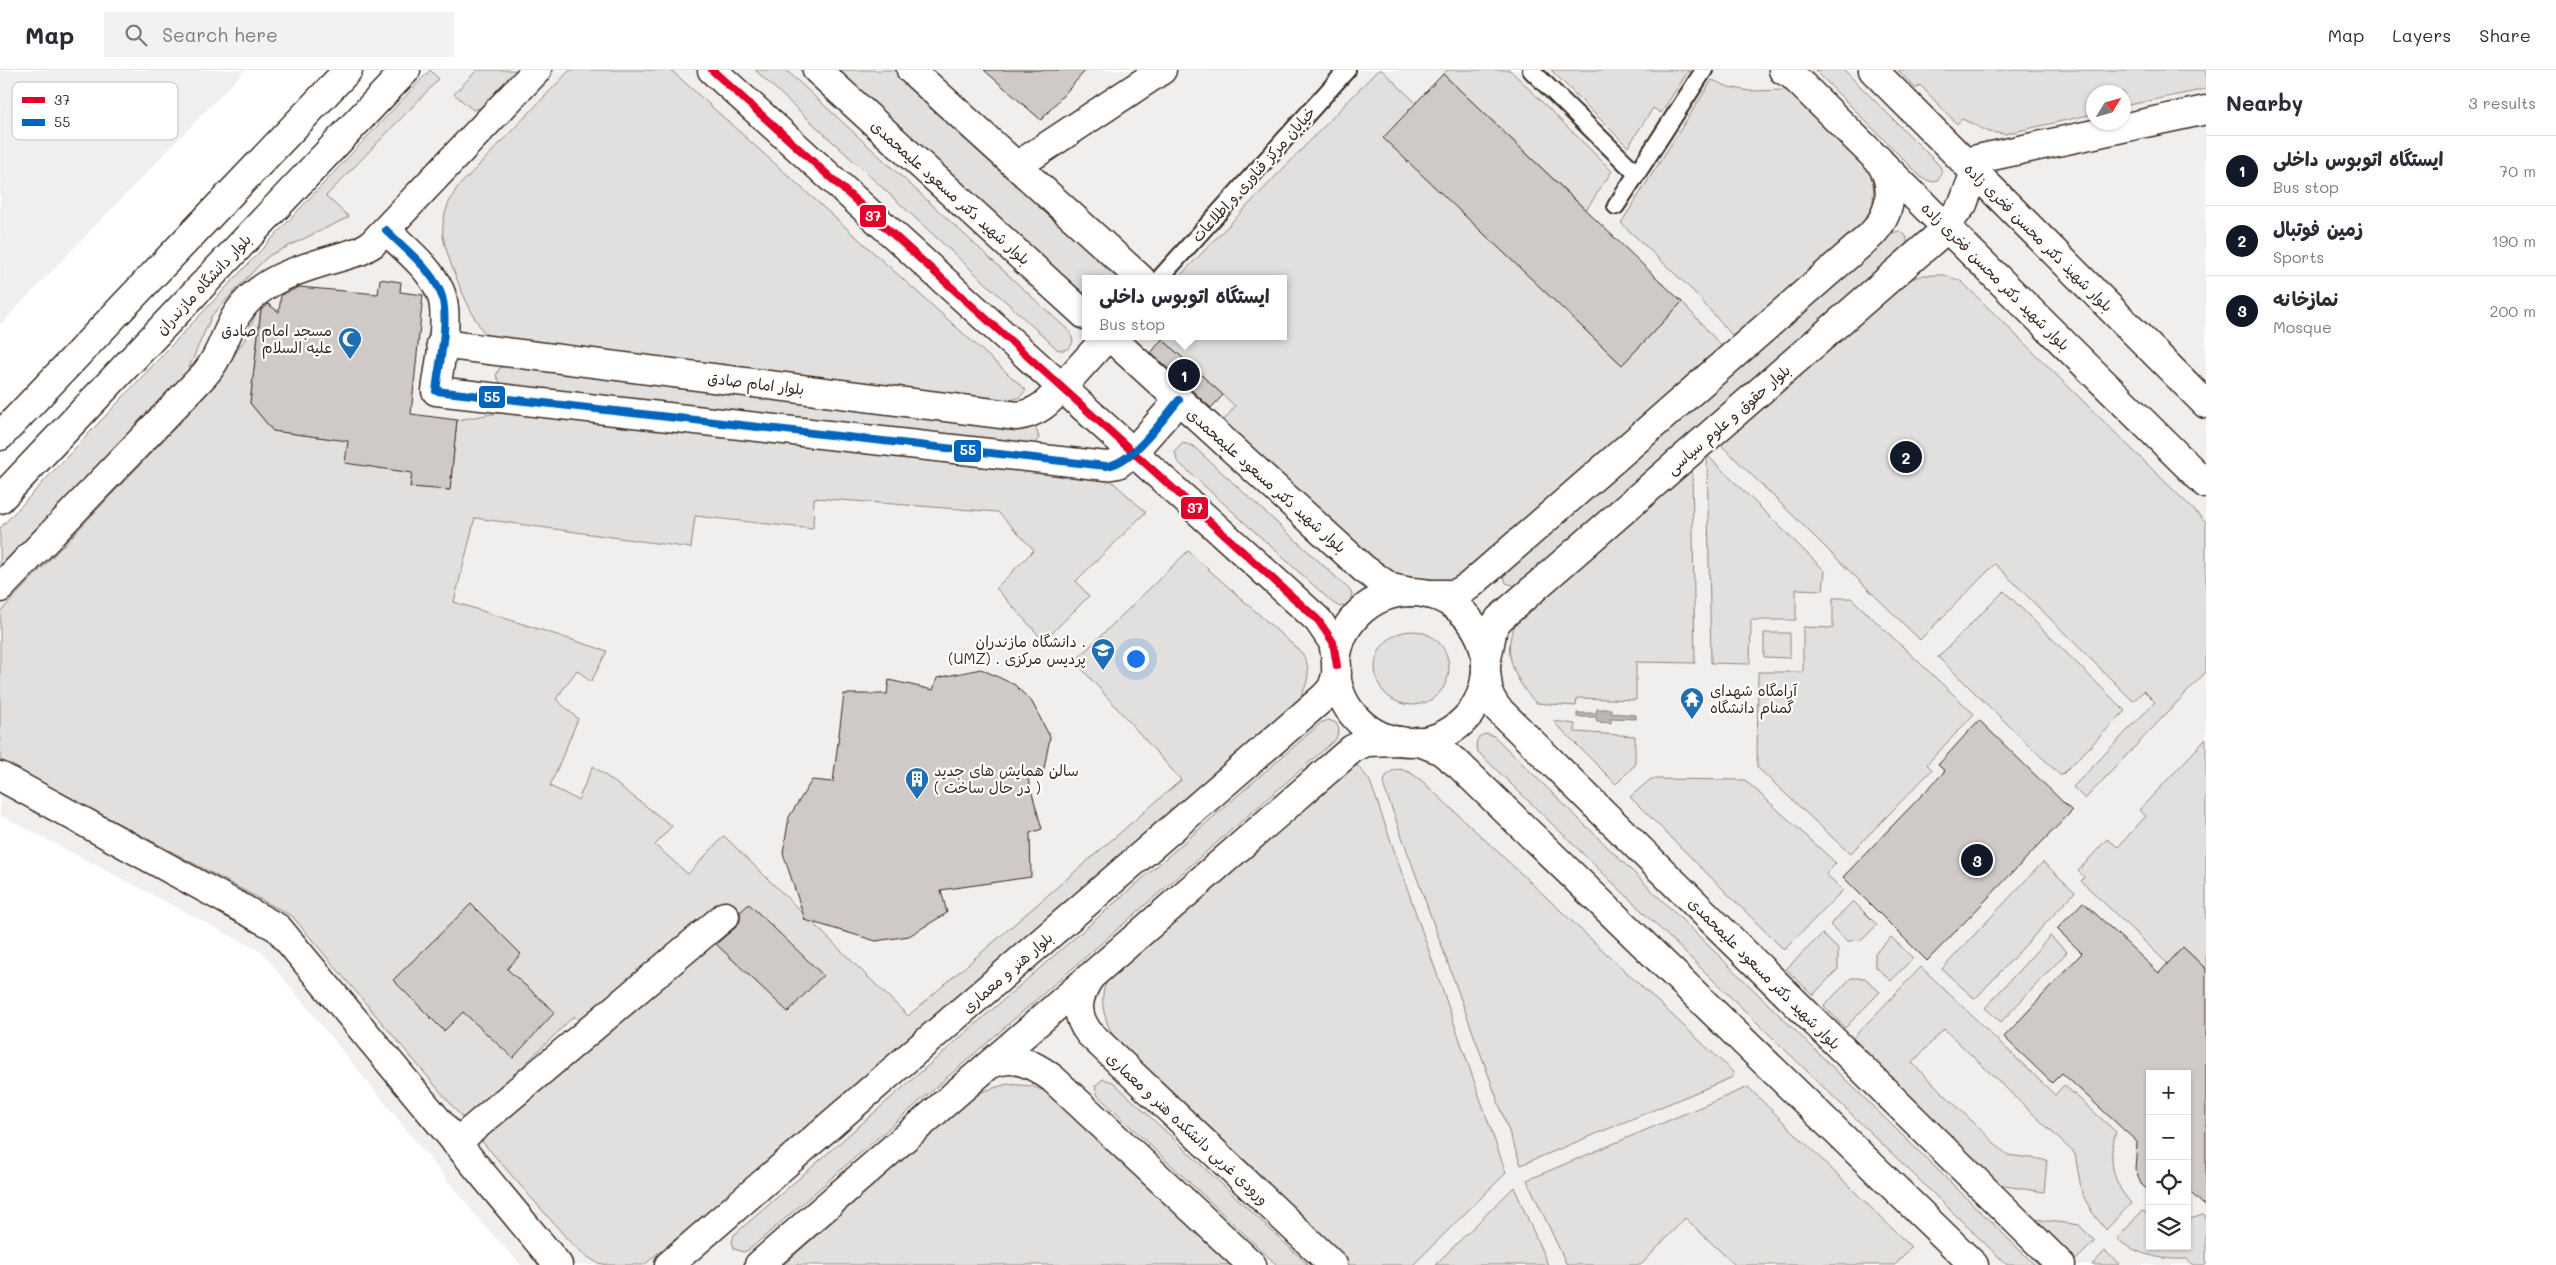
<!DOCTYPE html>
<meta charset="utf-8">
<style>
:root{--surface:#fff;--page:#f2f2f3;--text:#2b2b33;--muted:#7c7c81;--line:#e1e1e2;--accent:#111827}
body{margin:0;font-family:Mali,"Playpen Sans Arabic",sans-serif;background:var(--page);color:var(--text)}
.controls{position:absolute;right:15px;bottom:15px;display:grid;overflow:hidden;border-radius:0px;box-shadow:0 1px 4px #0004}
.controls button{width:45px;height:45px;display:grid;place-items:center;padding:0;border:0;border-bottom:1px solid var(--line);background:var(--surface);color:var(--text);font:25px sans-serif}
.compass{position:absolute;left:2086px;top:15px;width:45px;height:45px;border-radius:50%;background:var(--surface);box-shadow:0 1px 4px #0004;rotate:53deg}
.you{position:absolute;left:1135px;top:588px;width:18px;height:18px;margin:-12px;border:4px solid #fff;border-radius:50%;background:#1a73e8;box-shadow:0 0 0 8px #1a73e833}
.badge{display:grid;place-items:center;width:32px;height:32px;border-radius:50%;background:var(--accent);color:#fff;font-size:16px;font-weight:700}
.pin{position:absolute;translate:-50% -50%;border:2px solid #fff;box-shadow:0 1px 5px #0006}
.popup{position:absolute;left:1082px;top:205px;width:205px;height:65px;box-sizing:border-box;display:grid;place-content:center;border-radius:0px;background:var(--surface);filter:drop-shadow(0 1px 4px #0005);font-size:16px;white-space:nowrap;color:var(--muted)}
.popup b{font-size:19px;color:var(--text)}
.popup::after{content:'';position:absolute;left:50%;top:100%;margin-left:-10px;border:10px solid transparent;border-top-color:var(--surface)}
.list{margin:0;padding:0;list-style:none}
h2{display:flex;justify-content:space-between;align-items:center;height:65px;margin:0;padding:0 20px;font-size:21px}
h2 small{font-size:16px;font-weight:400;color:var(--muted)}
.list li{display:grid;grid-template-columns:32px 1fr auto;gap:15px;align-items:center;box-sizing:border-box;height:70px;padding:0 20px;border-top:1px solid var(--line)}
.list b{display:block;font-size:19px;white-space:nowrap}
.list p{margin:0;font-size:16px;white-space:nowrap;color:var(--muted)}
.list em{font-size:16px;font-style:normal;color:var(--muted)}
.icon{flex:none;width:28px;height:28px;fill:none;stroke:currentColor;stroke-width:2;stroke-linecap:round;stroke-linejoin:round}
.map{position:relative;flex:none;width:2206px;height:1195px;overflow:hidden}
header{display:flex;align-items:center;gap:30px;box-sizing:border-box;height:70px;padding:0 25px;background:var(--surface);border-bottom:1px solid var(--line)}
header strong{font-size:24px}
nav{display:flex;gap:28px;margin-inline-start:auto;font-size:18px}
.search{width:350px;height:45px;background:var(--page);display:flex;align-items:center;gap:12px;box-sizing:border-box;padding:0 18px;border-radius:0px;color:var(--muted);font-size:19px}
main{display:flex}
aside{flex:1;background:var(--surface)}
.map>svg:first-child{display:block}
</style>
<header>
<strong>Map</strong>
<div class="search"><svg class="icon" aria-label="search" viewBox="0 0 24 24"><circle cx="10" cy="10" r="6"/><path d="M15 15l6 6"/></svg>Search here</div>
<nav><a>Map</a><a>Layers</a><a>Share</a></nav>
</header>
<main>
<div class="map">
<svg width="2206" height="1195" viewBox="0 0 2206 1195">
<rect width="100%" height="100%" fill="#fff"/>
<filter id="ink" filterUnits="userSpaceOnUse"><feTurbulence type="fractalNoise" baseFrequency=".02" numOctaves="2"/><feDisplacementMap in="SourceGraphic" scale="10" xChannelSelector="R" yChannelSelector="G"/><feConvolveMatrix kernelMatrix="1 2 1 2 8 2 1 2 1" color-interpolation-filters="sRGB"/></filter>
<g filter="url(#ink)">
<g fill="#f1efee" fill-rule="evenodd">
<path d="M 0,0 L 245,0 L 0,255 Z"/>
<path d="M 430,0 L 2206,0 L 2206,1195 L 521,1195 L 483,1154 L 262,882 L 0,745 L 0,458 ZM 2094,22 L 2124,22 L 2124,52 L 2094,52 ZM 1085,209 L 1283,209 L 1283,266 L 1085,266 ZM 2150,1004 L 2187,1004 L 2187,1176 L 2150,1176 Z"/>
</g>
<g fill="#e2e0de" stroke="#8e857e">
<path d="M 430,0 L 439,9 L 326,126 L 349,147 L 270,185 L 262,192 L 212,245 L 187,302 L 0,497 L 0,458 Z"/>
<path d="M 477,0 L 518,0 L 483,37 L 473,40 L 454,24 Z"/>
<path d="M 570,0 L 671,0 L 1026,320 L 1020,327 L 1008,331 L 489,268 C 473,254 446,187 443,166 C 441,147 448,133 457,118 Z"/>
<path d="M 755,0 L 786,0 L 1070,262 L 1073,271 C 1071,279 1064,282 1057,279 Z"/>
<path d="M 830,0 L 896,0 L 1111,195 L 1119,209 L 1085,209 L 1085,230 Z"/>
<path d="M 1378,0 L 1382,0 L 1416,33 L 1384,68 L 1622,295 L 1682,232 L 1726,281 L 1457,511 L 1401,515 L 1221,354 L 1235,336 L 1159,266 L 1283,266 L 1283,209 L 1177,209 Z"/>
<path d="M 1447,0 L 1510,0 L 1612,101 L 1586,140 L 1443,4 Z"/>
<path d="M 1551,0 L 1689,0 L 1661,43 L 1653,38 L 1628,77 Z"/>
<path d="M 1815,0 L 1844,0 L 1938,94 L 1942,100 L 1939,109 L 1933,112 L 1923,109 Z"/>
<path d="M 1898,0 L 2206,0 L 2206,19 L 2124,36 L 2124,22 L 2094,22 L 2093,44 L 2005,64 L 1989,62 L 1962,49 L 1957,54 L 1920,15 L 1916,19 Z"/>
<path d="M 1712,10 L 1729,17 L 1749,21 L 1789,20 L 1870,100 C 1876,119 1874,137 1866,156 L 1737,271 L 1693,221 L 1621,153 Z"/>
<path d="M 1899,161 L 1907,167 L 1907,177 L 1516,516 L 1506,513 L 1504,507 L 1507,498 L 1892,163 Z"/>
<path d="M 1924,205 L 1944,205 L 1961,211 L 2206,452 L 2206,602 L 2085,729 L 2073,717 L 2155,632 L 2144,621 L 2133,631 L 1995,494 L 1920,570 L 1719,373 L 1911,209 Z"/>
<path d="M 262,229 L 250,333 L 273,361 L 414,379 L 411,417 L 450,420 L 457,350 L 510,341 L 981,397 L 1108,408 L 1146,442 L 1076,511 L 1089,526 L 1044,571 L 996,518 L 1034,480 L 998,442 L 814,428 L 813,459 L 695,446 L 691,478 L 475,448 L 454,532 L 607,581 L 591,612 L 577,600 L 556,629 L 578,649 L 550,716 L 578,730 L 593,696 L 672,756 L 655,775 L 688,804 L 724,766 L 908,946 L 1181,710 L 1075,591 L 1188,481 L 1302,583 C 1317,606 1301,626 1289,647 L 679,1173 L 675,1169 L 644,1195 L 608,1195 L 598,1193 L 586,1186 L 570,1172 L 479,1068 L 582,955 L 574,946 L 466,1052 L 292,846 L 0,690 L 0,542 L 211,320 L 245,269 Z"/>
<path d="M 505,295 L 1029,356 L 1036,358 L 1039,368 L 1033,376 L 502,315 L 496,306 L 499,299 Z"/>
<path d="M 1183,373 L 1193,376 L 1349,519 L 1352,524 L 1349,534 L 1340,537 L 1333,533 L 1177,391 L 1175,381 Z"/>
<path d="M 1707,385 L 1825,501 L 1823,520 L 1796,519 L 1796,550 L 1751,550 L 1750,594 L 1711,593 Z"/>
<path d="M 1692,398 L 1695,593 L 1636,592 L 1636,630 L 1577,628 L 1576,636 L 1536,633 C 1516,612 1500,582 1516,553 Z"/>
<path d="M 2004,521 L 2125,641 L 2061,706 L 1938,587 Z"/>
<path d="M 1833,528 L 1851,528 L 1974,644 L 1927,694 L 1932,700 L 1850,784 L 1757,697 L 1758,602 L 1803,602 L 1803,557 L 1833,558 Z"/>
<circle cx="1412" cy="598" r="37"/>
<path d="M 1764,563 L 1790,563 L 1790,588 L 1764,587 Z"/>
<path d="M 1329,650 L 1336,653 L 1339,659 L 1336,669 L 750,1179 L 744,1182 L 734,1179 L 732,1172 L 734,1165 L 1322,652 Z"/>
<path d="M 1553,651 L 1575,654 L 1575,662 L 1635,666 L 1635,695 L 1616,714 Z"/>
<path d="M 1487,664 L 1494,666 L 2035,1195 L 2007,1195 L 1478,682 C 1474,672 1477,665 1487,664 Z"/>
<path d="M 2206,669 L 2206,899 L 2183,877 L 2168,894 L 2081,811 L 2084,807 L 2078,801 L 2107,769 L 2118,777 L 2146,746 L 2139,740 Z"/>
<path d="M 1352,689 L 1370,711 L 1506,1103 L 1413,1195 L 1347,1195 L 1130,992 C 1113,969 1090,932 1111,905 Z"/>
<path d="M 1400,699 L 1411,703 L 1421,710 L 1733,1002 L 1733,1007 L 1521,1095 L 1384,717 C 1383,707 1389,700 1400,699 Z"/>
<path d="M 1651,709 L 1745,710 L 1836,793 L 1826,804 L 1843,820 L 1784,880 L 1630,727 Z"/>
<path d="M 2043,792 L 2075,822 L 1975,929 L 1942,899 Z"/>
<path d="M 1853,831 L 1877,855 L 1862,870 L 1847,871 L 1830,855 Z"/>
<path d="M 1822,864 L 1838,879 L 1838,899 L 1813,925 L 1786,899 Z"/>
<path d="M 2050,866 L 2067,882 L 2001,952 L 1985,938 Z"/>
<path d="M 1891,867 L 1913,888 L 1891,911 L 1875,896 L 1875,883 Z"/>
<path d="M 1921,897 L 2055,1025 L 2064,1015 L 2116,1062 C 2107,1088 2113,1114 2131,1133 L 2106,1160 L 2092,1142 L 2082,1124 L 2075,1084 L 1944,959 L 1912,993 L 2007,1085 L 2047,1090 L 2044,1122 L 1992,1114 L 1848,973 Z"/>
<path d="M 1851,908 L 1865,908 L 1880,922 L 1845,958 L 1824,936 Z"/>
<path d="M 1103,1009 L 1113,1012 L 1308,1195 L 1277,1195 L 1098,1026 L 1095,1016 Z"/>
<path d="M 1007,1014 L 1032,1016 L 1054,1025 L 1237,1195 L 783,1195 L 970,1030 L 984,1021 Z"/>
<path d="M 1748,1017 L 1911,1177 L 1895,1195 L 1735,1195 L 1685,1148 L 1641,1195 L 1567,1195 L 1527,1110 Z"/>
<path d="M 1514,1117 L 1548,1195 L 1435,1195 Z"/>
<path d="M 2142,1141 L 2150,1145 L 2150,1176 L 2187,1176 L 2187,1150 L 2203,1145 L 2206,1147 L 2206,1195 L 2194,1195 L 2187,1189 C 2162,1190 2137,1185 2117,1169 Z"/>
<path d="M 2027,1148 L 2079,1155 L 2095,1171 L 2073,1193 Z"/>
<path d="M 2105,1181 L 2120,1195 L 2092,1195 Z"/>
</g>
<path fill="#bcb6b3" stroke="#887e77" d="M 1597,639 L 1611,639 L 1611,643 L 1636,645 L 1636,649 L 1611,648 L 1611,653 L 1597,652 L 1596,647 L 1577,647 L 1577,643 L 1596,643 Z"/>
<g fill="#cfcac7" stroke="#3b2a1e">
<path d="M 984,0 L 1086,0 L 1041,50 Z"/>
<path d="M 1443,4 L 1682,232 L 1622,295 L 1383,68 Z"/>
<path d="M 380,209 L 401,212 L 400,222 L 423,225 L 411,344 L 457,350 L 450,420 L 410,417 L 412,403 L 345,393 L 348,371 L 273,361 L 250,333 L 261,240 L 268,234 L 279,242 L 281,225 L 299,217 L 378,224 Z"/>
<path d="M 1162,269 L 1223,325 L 1211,338 L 1151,283 Z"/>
<path d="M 981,599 L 1015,615 L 1032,632 L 1050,667 L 1043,704 L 1028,709 L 1042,759 L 1030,763 L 1031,807 L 941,820 L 947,843 L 909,866 L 876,871 L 805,850 L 783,783 L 789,747 L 812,710 L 833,712 L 844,624 L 887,624 L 889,610 L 933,620 L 937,608 Z"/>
<path d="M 1979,650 L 2072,741 L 1927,891 L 1843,807 L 1945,701 L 1938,695 Z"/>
<path d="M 2083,832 L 2159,903 L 2183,877 L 2206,899 L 2206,1137 L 2192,1124 L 2187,1126 L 2187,1004 L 2150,1004 L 2150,1122 L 2141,1114 L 2135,1099 L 2137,1072 L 2062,1003 L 2052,1013 L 2004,967 L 2082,883 L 2057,859 Z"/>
<path d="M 471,834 L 521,884 L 507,899 L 555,942 L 513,988 L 463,942 L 444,961 L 393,910 Z"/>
<path d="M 749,834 L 823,905 L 788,942 L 716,874 L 735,858 L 740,851 L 740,842 Z"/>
</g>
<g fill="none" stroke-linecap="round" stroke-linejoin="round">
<g stroke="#3b2a1e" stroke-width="20">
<g id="lane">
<path d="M 1531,0 L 1637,104"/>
<path d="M 1616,136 L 1704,0"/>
<path d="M 1159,209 L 1347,0"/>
</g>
</g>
<g stroke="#3b2a1e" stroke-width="31">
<g id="street">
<path d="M 911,0 L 1141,209"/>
<path d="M 1964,92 L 2206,40"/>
<path d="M 1017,96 L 1162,0"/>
<path d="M 386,160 C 404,178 429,197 440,221 C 451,245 439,294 436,321 L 1106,396 L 1118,394 L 1133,382"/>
<path d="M 441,274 L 1017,346 C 1038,343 1048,333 1062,317"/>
<path d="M 0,518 L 205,304 C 221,286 225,263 237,244 C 263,203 318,195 360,181 L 372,174 L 537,0"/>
<path d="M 1427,524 L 1456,524 L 1469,516 L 1870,166 C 1892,144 1897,115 1878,89"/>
<path d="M 1486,594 L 1493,558 L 1499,549 L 1938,166 L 1963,134 L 1975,102"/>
<path d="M 0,706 L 278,858 L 558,1195"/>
<path d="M 1090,907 C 1077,928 1074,943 1089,963 L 1333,1195"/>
<path d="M 989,995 C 1013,983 1033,994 1052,1008 L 1252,1195"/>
<path d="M 456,1073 L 725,846"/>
<path d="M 669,1195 L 1325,626 L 1332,618 L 1337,603"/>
<path d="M 759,1195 L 1352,679 L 1366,672 L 1400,671"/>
</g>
</g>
<g stroke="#3b2a1e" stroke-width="31">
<g id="secondary">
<path d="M 712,0 L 1318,550 L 1333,572 L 1337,596"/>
<path d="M 817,0 L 1085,245"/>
<path d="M 1783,0 L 1792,5 L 2206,414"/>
<path d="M 1873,0 L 2206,334"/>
<path d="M 1109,266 L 1364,499 L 1391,518 L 1410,522"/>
<path d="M 1062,317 L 1108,266"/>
<path d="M 1133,382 L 1179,330"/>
<circle cx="1411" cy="597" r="75"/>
<path d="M 1486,602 L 1489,625 L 1497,638 L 2061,1195"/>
<path d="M 1417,671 L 1440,680 L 1459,695 L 1974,1195"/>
</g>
</g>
<g stroke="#3b2a1e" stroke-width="31">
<g id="primary">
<path d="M 0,366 L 348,0"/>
<path d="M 0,429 L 406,0"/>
</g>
</g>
<use href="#lane" stroke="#fff" stroke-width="16"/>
<use href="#street" stroke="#fff" stroke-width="28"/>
<use href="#secondary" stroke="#fff" stroke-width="28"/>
<use href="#primary" stroke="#fff" stroke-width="28"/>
<g stroke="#fff" stroke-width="11">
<path id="bus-1" d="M 712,0 L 1318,550 L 1333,572 L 1337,596"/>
</g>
<g stroke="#fff" stroke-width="11">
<path id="bus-2" d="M 386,160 C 404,178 429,197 440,221 C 451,245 439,294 436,321 L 1106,396 C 1132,394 1162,350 1179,330"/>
</g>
<use href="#bus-1" stroke="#e4002b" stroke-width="8"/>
<use href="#bus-2" stroke="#0065bd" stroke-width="8"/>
</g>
</g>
<defs>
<g id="mosque-pin" transform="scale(1.25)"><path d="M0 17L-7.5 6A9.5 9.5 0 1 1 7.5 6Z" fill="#1f6fb2" stroke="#fff"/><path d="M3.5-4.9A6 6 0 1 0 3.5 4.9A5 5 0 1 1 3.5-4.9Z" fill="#fff"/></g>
<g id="university-pin" transform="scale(1.25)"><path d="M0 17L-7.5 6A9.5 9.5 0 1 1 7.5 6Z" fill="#1f6fb2" stroke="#fff"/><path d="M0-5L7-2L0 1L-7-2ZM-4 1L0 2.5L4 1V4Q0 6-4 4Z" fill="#fff"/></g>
<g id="temple-pin" transform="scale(1.25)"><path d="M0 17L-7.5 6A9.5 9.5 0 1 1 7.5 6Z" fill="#1f6fb2" stroke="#fff"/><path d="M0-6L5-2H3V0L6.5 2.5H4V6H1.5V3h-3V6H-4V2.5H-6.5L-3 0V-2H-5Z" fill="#fff"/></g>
<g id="building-pin" transform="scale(1.25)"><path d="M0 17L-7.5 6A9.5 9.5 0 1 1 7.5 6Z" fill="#1f6fb2" stroke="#fff"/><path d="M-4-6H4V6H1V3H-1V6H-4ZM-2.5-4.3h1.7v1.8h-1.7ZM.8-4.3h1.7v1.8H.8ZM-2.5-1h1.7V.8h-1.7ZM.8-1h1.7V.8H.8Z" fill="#fff"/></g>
</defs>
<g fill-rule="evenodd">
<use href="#mosque-pin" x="350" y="269"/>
<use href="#university-pin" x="1103" y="580"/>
<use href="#temple-pin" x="1692" y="629"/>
<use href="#building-pin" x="917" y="709"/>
</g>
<g text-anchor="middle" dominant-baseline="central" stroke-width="4.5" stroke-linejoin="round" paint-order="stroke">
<g font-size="15" fill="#3b2a1e" stroke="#fff">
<text transform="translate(1253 104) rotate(-48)">خیابان مرکز فناوری و اطلاعات</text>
<text transform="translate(951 122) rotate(42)">بلوار شهید دکتر مسعود علیمحمدی</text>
<text transform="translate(2039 167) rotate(45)">بلوار شهیذ دکتر محسن فخری زاده</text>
<text transform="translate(1996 206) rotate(45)">بلوار شهید دکتر محسن فخری زاده</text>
<text transform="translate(203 214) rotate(-47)">بلوار دانشگاه مازندران</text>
<text transform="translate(756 313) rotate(7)">بلوار امام صادق</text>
<text transform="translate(1728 349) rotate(-41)">بلوار حقوق و علوم سیاسی</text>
<text transform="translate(1267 410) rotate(42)">بلوار شهید دکتر مسعود علیمحمدی</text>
<text transform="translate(1007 902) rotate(-41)">بلوار هنر و معماری</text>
<text transform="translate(1765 903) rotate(45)">بلوار شهید دکتر مسعود علیمحمدی</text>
<text transform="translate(1188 1058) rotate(43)">ورودی غربی دانشکده هنر و معماری</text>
</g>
<g font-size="15" fill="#3b2a1e" stroke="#fff" text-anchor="end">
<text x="332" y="260">مسجد امام صادق<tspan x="332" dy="17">علیه السلام</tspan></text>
<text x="1086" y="571">دانشگاه مازندران .<tspan x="1086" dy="17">(UMZ) . پردیس مرکزی</tspan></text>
<text x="1710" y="620" text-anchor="start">آرامگاه شهدای<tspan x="1710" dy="17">گمنام دانشگاه</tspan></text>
<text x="934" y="700" text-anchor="start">سالن همایش های جدید<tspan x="934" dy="17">( در حال ساخت )</tspan></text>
</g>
</g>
<rect x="12" y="12" width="166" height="58" rx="8" fill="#fff" stroke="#c4bfbc" stroke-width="1"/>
<rect x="22" y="27" width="23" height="6" fill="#e4002b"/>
<rect x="22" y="49" width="23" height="7" fill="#0065bd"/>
<g font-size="14" fill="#3b2a1e">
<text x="54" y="35">37</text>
<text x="54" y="57">55</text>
</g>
<g stroke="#fff" stroke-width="2">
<rect x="859" y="134" width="28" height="24" rx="5" fill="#e4002b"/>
<rect x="478" y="315" width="28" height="24" rx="5" fill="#0065bd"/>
<rect x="953" y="369" width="29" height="24" rx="5" fill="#0065bd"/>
<rect x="1180" y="426" width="29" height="24" rx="5" fill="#e4002b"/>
</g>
<g font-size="14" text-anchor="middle" font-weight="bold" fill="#fff">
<text x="873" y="151">37</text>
<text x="492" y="332">55</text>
<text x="968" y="385">55</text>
<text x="1195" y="443">37</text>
</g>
</svg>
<div class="controls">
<button>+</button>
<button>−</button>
<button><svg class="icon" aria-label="locate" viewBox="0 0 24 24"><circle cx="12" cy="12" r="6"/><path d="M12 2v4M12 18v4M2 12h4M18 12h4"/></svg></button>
<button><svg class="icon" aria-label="layers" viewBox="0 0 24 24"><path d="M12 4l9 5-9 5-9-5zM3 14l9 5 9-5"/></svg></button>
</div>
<svg class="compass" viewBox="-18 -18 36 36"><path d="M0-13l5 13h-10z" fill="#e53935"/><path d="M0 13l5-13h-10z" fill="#7c7c81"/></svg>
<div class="you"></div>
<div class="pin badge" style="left:1184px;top:305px">1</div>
<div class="popup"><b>ایستگاه اتوبوس داخلی</b>Bus stop</div>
<div class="pin badge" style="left:1906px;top:387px">2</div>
<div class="pin badge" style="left:1977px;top:790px">3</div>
</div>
<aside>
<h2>Nearby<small>3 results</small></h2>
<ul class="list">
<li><span class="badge">1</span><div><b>ایستگاه اتوبوس داخلی</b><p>Bus stop</p></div><em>70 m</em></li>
<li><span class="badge">2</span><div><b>زمین فوتبال</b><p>Sports</p></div><em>190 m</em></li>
<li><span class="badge">3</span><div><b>نمازخانه</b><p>Mosque</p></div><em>200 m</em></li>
</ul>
</aside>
</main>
